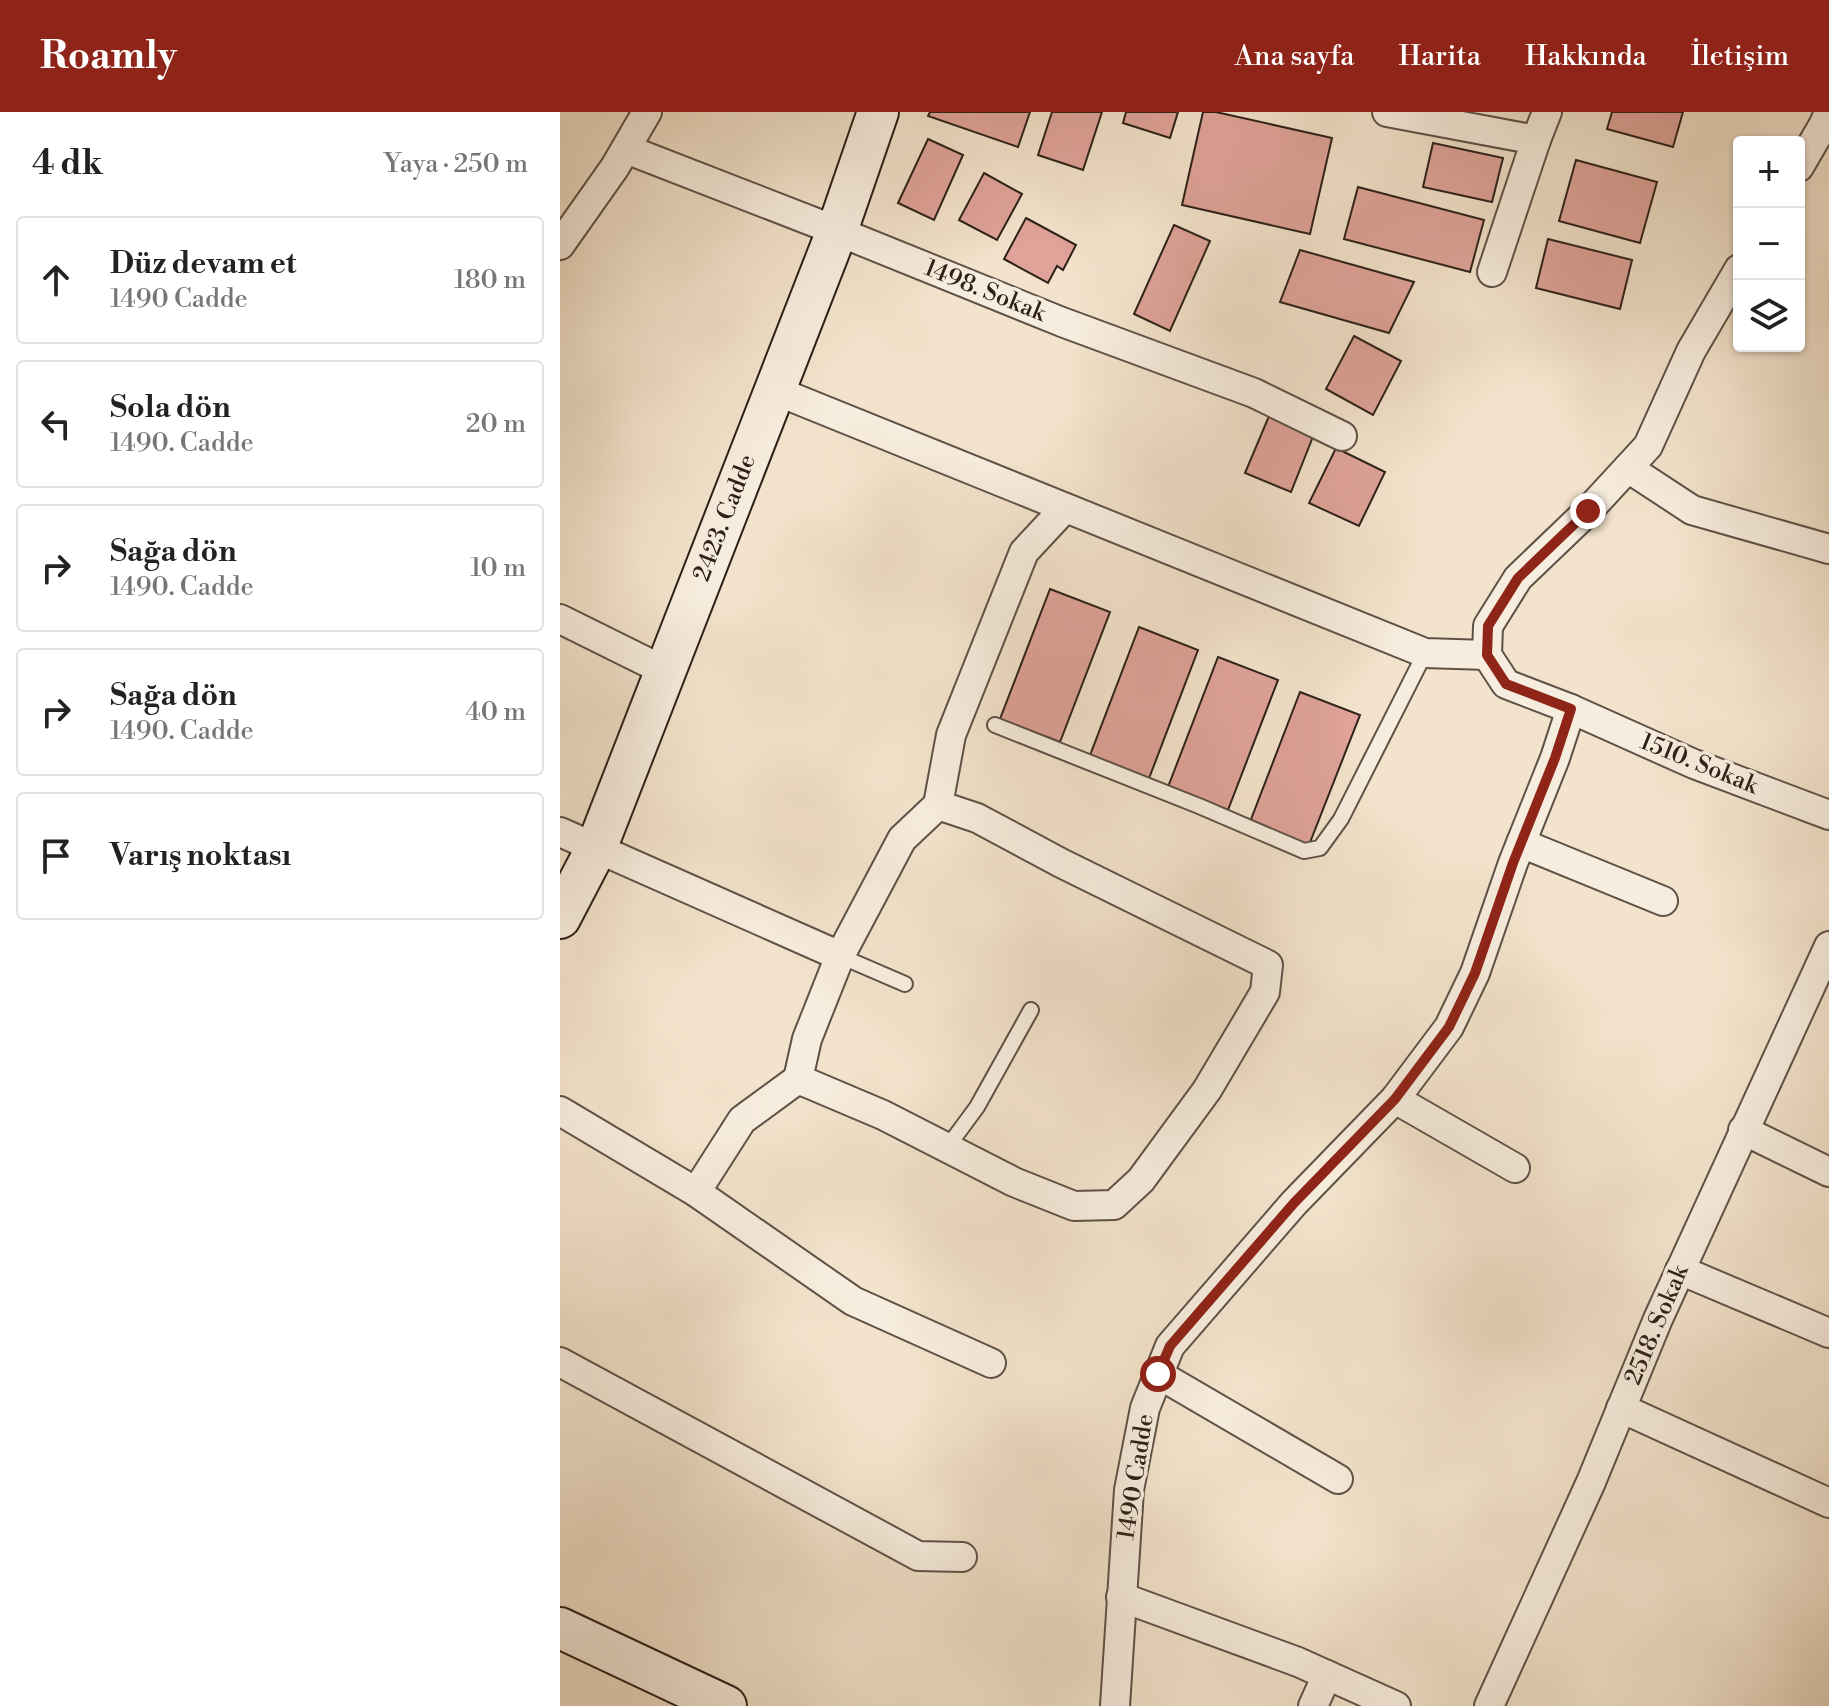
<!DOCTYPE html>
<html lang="tr">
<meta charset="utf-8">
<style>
:root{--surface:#fff;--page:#f2f2f2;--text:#222;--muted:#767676;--line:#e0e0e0;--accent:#8f2418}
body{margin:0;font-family:"Libre Bodoni",serif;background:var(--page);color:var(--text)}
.controls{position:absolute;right:24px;top:24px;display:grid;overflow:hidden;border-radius:8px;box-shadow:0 2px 6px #0004}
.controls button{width:72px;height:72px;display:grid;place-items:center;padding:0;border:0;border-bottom:2px solid var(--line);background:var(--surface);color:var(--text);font:40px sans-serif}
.stop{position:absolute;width:24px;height:24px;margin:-18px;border:6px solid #8f2418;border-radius:50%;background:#fff}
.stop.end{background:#8f2418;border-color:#fff;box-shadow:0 2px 8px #0008}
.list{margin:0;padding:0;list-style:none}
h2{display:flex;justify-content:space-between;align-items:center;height:104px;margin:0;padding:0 32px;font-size:34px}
h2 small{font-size:26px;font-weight:400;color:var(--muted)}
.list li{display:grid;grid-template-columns:52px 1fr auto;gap:24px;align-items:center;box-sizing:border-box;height:128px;margin:0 16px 16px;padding:0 16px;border:2px solid var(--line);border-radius:8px}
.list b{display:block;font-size:30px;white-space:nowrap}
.list p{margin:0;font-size:26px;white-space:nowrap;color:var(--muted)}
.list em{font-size:26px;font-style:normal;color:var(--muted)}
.icon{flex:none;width:44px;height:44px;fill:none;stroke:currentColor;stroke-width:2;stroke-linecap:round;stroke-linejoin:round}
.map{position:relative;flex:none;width:1269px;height:1594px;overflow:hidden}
header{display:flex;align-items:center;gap:48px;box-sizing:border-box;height:112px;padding:0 40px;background:var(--accent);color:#fff}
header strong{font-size:38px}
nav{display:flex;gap:44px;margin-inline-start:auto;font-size:28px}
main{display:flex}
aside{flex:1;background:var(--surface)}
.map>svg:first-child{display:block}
</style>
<header>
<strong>Roamly</strong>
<nav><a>Ana sayfa</a><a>Harita</a><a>Hakkında</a><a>İletişim</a></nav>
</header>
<main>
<aside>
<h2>4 dk<small>Yaya · 250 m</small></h2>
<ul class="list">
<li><svg class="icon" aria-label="ahead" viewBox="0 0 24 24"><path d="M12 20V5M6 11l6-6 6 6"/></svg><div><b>Düz devam et</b><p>1490 Cadde</p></div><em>180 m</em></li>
<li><svg class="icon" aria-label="left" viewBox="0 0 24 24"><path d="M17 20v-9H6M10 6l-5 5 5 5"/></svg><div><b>Sola dön</b><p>1490. Cadde</p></div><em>20 m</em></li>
<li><svg class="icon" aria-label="right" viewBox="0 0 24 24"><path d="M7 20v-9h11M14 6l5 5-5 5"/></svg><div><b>Sağa dön</b><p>1490. Cadde</p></div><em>10 m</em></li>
<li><svg class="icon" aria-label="right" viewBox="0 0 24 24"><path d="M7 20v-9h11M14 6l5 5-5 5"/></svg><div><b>Sağa dön</b><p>1490. Cadde</p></div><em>40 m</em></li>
<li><svg class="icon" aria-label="arrive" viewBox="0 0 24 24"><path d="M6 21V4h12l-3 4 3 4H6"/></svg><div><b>Varış noktası</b></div></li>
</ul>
</aside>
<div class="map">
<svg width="1269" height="1594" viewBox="0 0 1269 1594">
<rect width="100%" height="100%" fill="#f3e3cc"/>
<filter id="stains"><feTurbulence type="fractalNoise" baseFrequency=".0025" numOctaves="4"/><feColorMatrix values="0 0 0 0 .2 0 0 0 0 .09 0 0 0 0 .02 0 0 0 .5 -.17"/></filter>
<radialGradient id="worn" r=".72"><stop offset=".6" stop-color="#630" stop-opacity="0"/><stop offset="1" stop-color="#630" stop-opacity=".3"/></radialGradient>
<g fill="#dfa399" stroke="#2d2119" stroke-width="2">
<path d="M 370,0 L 470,0 L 458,35 L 368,4 Z"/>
<path d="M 492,0 L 542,0 L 523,58 L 478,43 Z"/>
<path d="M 566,0 L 618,0 L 610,26 L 563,11 Z"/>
<path d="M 643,0 L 656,0 L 772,26 L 750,122 L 622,93 Z"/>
<path d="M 1052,0 L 1123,0 L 1113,35 L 1047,17 Z"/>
<path d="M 368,27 L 403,43 L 374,108 L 338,91 Z"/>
<path d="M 873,31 L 943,46 L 932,90 L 863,75 Z"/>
<path d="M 1016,48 L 1097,70 L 1080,131 L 999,109 Z"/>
<path d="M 424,61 L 462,82 L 437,128 L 399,108 Z"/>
<path d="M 798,75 L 924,108 L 910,160 L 784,127 Z"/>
<path d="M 466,106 L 516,133 L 503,158 L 497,154 L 488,171 L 444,147 Z"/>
<path d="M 614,113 L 650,129 L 610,219 L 574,202 Z"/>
<path d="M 988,127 L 1072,148 L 1060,197 L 976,176 Z"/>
<path d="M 740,138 L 854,170 L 829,221 L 720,190 Z"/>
<path d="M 794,224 L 841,249 L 813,303 L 766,277 Z"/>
<path d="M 709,304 L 754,322 L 731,380 L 685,361 Z"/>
<path d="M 776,336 L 825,360 L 799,414 L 749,391 Z"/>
<path d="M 490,477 L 550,500 L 500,630 L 440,607 Z"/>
<path d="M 579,515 L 638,538 L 588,669 L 529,646 Z"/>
<path d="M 658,545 L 718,568 L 668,698 L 608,675 Z"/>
<path d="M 740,580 L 800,603 L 749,733 L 690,710 Z"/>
</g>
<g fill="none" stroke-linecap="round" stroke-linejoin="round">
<g stroke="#5e5246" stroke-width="18">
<g id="lane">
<path d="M 435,613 L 639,694 L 744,739 L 760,736 L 781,707 L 865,541"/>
<path d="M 280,844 L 345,872"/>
<path d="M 386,1037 L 417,995 L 471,898"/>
</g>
</g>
<g stroke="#5e5246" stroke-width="32">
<g id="street">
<path d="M 827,0 L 976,28"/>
<path d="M 66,37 L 277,119 L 502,210 L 694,281 L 782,324"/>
<path d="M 1239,55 L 1264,12 L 1269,0"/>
<path d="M 0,133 L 55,55 L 87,0"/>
<path d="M 1179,157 L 1131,239 L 1088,334 L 1028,399 L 958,466 L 928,514 L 927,543 L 946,572 L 1011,597 L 1134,652 L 1269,703"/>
<path d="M 932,160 L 976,28 L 987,0"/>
<path d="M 214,278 L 865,541 L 927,543"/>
<path d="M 1068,356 L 1132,398 L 1269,437"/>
<path d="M 0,507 L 105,559"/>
<path d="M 378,693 L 391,623 L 464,440 L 505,396"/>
<path d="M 0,720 L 280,844"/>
<path d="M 961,731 L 1103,789"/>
<path d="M 835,987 L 955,1056"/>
<path d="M 0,999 L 136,1080 L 293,1189 L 431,1251"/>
<path d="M 1183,1018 L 1269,1060"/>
<path d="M 136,1080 L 182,1008 L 238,967 L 323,1003 L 454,1070 L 514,1094 L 554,1093 L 581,1068 L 647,978 L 705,880 L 708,853 L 501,751 L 417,706 L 378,693 L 342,727 L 280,844 L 247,927 L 238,967"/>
<path d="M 1120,1158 L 1269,1221"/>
<path d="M 0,1250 L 358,1444 L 402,1445"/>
<path d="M 598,1262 L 778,1367"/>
<path d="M 1061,1296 L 1269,1391"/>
<path d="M 561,1485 L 738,1550 L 836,1594"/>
<path d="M 555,1594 L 569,1378 L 585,1296 L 610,1234 L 734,1091 L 835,987 L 889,915 L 915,861 L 953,751 L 995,646 L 1011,597"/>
<path d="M 753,1594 L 767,1563"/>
<path d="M 929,1594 L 1031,1370 L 1098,1207 L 1269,834"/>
</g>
</g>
<g stroke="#2d2119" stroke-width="44">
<g id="secondary">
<path d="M 0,806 L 36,737 L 277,119 L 318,0"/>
<path d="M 0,1516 L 166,1594"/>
</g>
</g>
<use href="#lane" stroke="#f7edde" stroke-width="14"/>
<use href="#street" stroke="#f7edde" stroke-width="28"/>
<use href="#secondary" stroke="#f7edde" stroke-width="40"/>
</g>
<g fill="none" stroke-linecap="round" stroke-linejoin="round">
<path stroke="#8f2418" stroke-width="10" d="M 598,1262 L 610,1234 L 734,1091 L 835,987 L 889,915 L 915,861 L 953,751 L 995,646 L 1011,597 L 946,572 L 927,543 L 928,514 L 958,466 L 1028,399"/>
</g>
<g text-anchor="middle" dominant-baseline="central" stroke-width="7" stroke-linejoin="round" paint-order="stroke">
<g font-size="24" fill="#2d2119" stroke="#f7edde">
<text transform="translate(425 179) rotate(22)">1498. Sokak</text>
<text transform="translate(165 406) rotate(-69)">2423. Cadde</text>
<text transform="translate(1139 652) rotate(22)">1510. Sokak</text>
<text transform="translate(1097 1213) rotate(-67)">2518. Sokak</text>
<text transform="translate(576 1365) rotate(-81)">1490 Cadde</text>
</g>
</g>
<rect width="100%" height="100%" filter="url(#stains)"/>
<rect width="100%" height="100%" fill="url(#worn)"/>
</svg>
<div class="controls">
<button>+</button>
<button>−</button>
<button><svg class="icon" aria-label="layers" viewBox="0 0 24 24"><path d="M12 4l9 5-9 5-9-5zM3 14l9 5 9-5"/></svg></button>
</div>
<div class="stop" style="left:598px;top:1262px"></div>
<div class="stop end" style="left:1028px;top:399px"></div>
</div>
</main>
